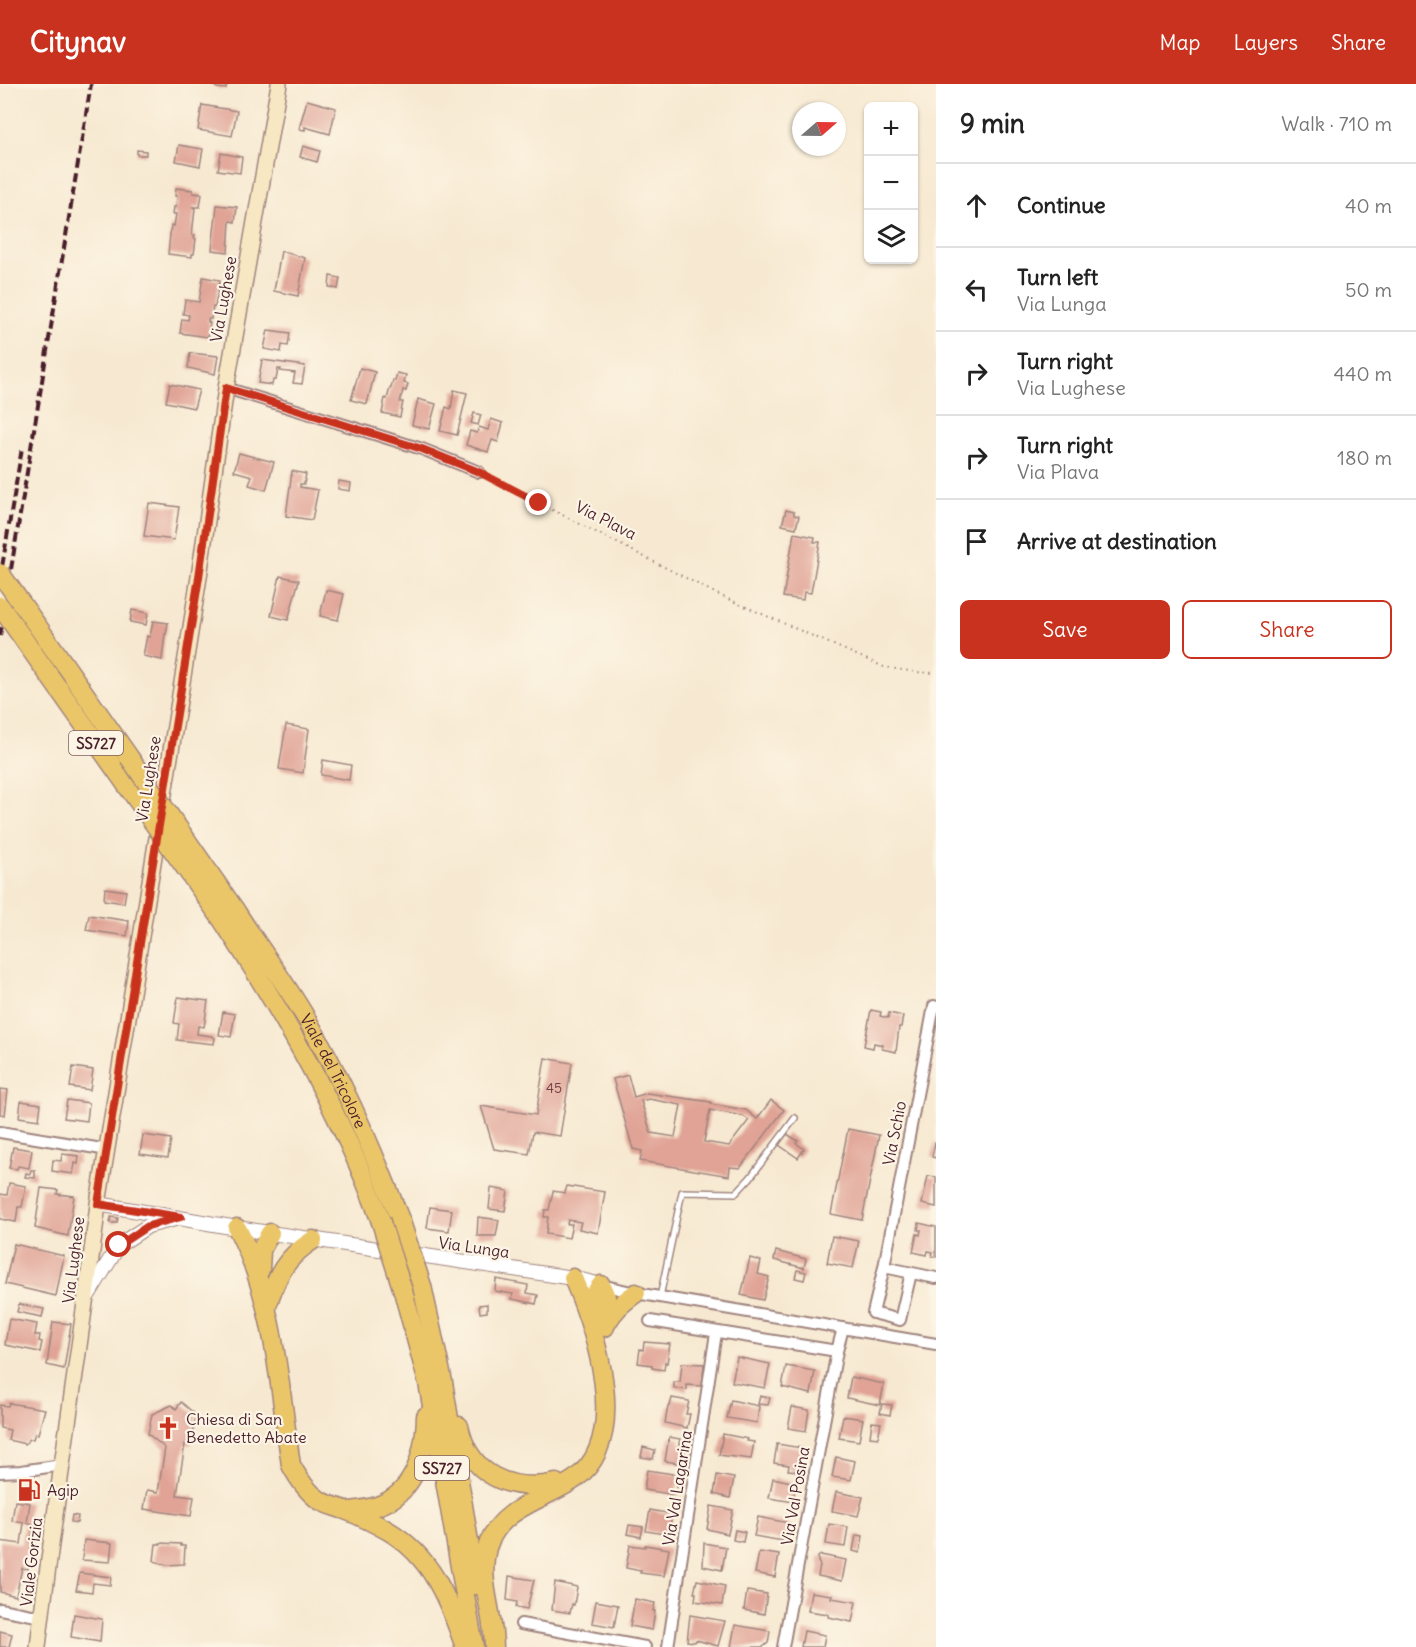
<!DOCTYPE html>
<meta charset="utf-8">
<style>
:root{--surface:#fff;--page:#f2f2f2;--text:#222;--muted:#767676;--line:#e0e0e0;--accent:#c8321e}
body{margin:0;font-family:Delius,sans-serif;background:var(--page);color:var(--text)}
.controls{position:absolute;right:18px;top:18px;display:grid;overflow:hidden;border-radius:9px;box-shadow:0 2px 4px #0004}
.controls button{width:54px;height:54px;display:grid;place-items:center;padding:0;border:0;border-bottom:2px solid var(--line);background:var(--surface);color:var(--text);font:30px sans-serif}
.compass{position:absolute;left:792px;top:18px;width:54px;height:54px;border-radius:50%;background:var(--surface);box-shadow:0 2px 4px #0004;rotate:70deg}
.stop{position:absolute;width:18px;height:18px;margin:-14px;border:4px solid #c8321e;border-radius:50%;background:#fff}
.stop.end{background:#c8321e;border-color:#fff;box-shadow:0 2px 6px #0008}
.list{margin:0;padding:0;list-style:none}
h2{display:flex;justify-content:space-between;align-items:center;height:78px;margin:0;padding:0 24px;font-size:26px}
h2 small{font-size:20px;font-weight:400;color:var(--muted)}
.list li{display:grid;grid-template-columns:39px 1fr auto;gap:18px;align-items:center;box-sizing:border-box;height:84px;padding:0 24px;border-top:2px solid var(--line)}
.list b{display:block;font-size:22px;white-space:nowrap}
.list p{margin:0;font-size:20px;white-space:nowrap;color:var(--muted)}
.list em{font-size:20px;font-style:normal;color:var(--muted)}
.actions{display:flex;gap:12px;padding:18px 24px}
.actions a{flex:1;padding:14px 0;border:2px solid var(--accent);border-radius:9px;text-align:center;font-size:21px;color:var(--accent)}
.actions .main{background:var(--accent);color:#fff}
.icon{flex:none;width:33px;height:33px;fill:none;stroke:currentColor;stroke-width:2;stroke-linecap:round;stroke-linejoin:round}
.map{position:relative;flex:none;width:936px;height:1563px;overflow:hidden}
header{display:flex;align-items:center;gap:36px;box-sizing:border-box;height:84px;padding:0 30px;background:var(--accent);color:#fff}
header strong{font-size:28px}
nav{display:flex;gap:33px;margin-inline-start:auto;font-size:21px}
main{display:flex}
aside{flex:1;background:var(--surface)}
.map>svg:first-child{display:block}
</style>
<header>
<strong>Citynav</strong>
<nav><a>Map</a><a>Layers</a><a>Share</a></nav>
</header>
<main>
<div class="map">
<svg width="936" height="1563" viewBox="0 0 936 1563">
<rect width="100%" height="100%" fill="#fcf5e5"/>
<filter id="ink" filterUnits="userSpaceOnUse"><feTurbulence type="fractalNoise" baseFrequency=".0167" numOctaves="2"/><feDisplacementMap in="SourceGraphic" scale="12" xChannelSelector="R" yChannelSelector="G"/><feConvolveMatrix kernelMatrix="1 2 1 2 8 2 1 2 1" color-interpolation-filters="sRGB"/></filter>
<filter id="wash" filterUnits="userSpaceOnUse"><feTurbulence type="fractalNoise" baseFrequency=".008" numOctaves="4" result="noise"/><feDisplacementMap in="SourceGraphic" scale="24" xChannelSelector="R" yChannelSelector="G"/><feGaussianBlur stdDeviation="1.35" result="paint"/><feColorMatrix in="noise" values="0 0 0 0 0 0 0 0 0 0 0 0 0 0 0 0 0 1.4 0 .05"/><feComposite in="paint" operator="in"/></filter>
<g filter="url(#wash)">
<rect width="100%" height="100%" fill="#f7e9d1"/>
<g id="blocks">
<g fill="#e0a395" fill-rule="evenodd">
<path d="M 212,0 L 227,0 L 226,5 L 217,4 Z"/>
<path d="M 307,16 L 336,24 L 330,50 L 305,43 L 305,46 L 299,45 Z"/>
<path d="M 202,21 L 237,27 L 232,52 L 198,46 Z"/>
<path d="M 179,61 L 203,65 L 200,82 L 176,77 Z"/>
<path d="M 303,62 L 320,67 L 317,78 L 300,73 Z"/>
<path d="M 137,66 L 146,67 L 146,71 L 137,71 Z"/>
<path d="M 221,69 L 242,73 L 240,89 L 218,86 Z"/>
<path d="M 176,104 L 193,106 L 193,109 L 202,110 L 200,123 L 193,123 L 195,125 L 192,151 L 195,151 L 194,154 L 196,155 L 194,170 L 192,170 L 192,173 L 168,170 L 171,141 L 174,142 L 176,130 L 173,130 L 174,123 L 176,123 L 177,112 L 175,112 Z"/>
<path d="M 217,121 L 237,123 L 235,138 L 230,137 L 228,168 L 212,166 Z"/>
<path d="M 281,167 L 305,174 L 298,212 L 274,207 Z"/>
<path d="M 330,192 L 340,194 L 338,205 L 329,203 Z"/>
<path d="M 203,193 L 220,196 L 215,223 L 213,223 L 211,235 L 208,235 L 208,238 L 210,239 L 208,253 L 180,249 L 182,235 L 188,236 L 189,231 L 183,230 L 185,216 L 199,218 Z"/>
<path d="M 268,246 L 290,249 L 288,262 L 282,261 L 281,268 L 264,265 Z"/>
<path d="M 190,269 L 218,272 L 215,290 L 188,284 Z"/>
<path d="M 262,276 L 305,282 L 302,300 L 293,299 L 295,289 L 280,287 L 281,285 L 278,285 L 276,296 L 273,296 L 272,301 L 258,299 Z"/>
<path d="M 360,284 L 375,288 L 367,320 L 351,316 Z"/>
<path d="M 397,289 L 406,291 L 404,299 L 408,300 L 406,307 L 403,306 L 400,318 L 403,318 L 400,333 L 382,329 L 385,314 L 387,315 L 390,304 L 391,304 L 393,296 L 395,297 Z"/>
<path d="M 170,300 L 199,306 L 194,324 L 166,318 Z"/>
<path d="M 454,306 L 467,309 L 457,351 L 440,347 L 446,323 L 451,325 Z"/>
<path d="M 418,315 L 436,320 L 429,345 L 412,341 Z"/>
<path d="M 474,329 L 481,331 L 478,341 L 471,339 Z"/>
<path d="M 491,335 L 503,339 L 498,358 L 492,356 L 488,368 L 466,361 L 470,347 L 477,349 L 479,343 L 488,346 Z"/>
<path d="M 239,369 L 274,378 L 266,406 L 249,401 L 252,392 L 234,387 Z"/>
<path d="M 292,387 L 306,390 L 304,400 L 300,400 L 300,403 L 318,406 L 312,436 L 286,432 Z"/>
<path d="M 339,397 L 351,399 L 350,407 L 338,405 Z"/>
<path d="M 149,419 L 179,423 L 174,456 L 144,452 Z"/>
<path d="M 786,426 L 794,428 L 794,431 L 799,432 L 796,444 L 782,441 Z"/>
<path d="M 794,449 L 815,453 L 814,458 L 820,458 L 811,509 L 804,508 L 803,516 L 783,513 Z"/>
<path d="M 280,492 L 299,496 L 288,536 L 271,532 Z"/>
<path d="M 326,506 L 344,510 L 338,536 L 320,532 Z"/>
<path d="M 132,526 L 148,529 L 146,541 L 130,538 Z"/>
<path d="M 153,537 L 168,539 L 166,550 L 165,550 L 162,576 L 143,572 L 147,552 L 150,553 Z"/>
<path d="M 286,641 L 309,645 L 303,689 L 279,685 Z"/>
<path d="M 323,676 L 351,681 L 349,696 L 321,691 Z"/>
<path d="M 105,804 L 126,807 L 124,819 L 104,816 Z"/>
<path d="M 89,831 L 129,837 L 127,852 L 86,846 Z"/>
<path d="M 178,913 L 208,917 L 204,943 L 198,942 L 197,950 L 212,952 L 215,954 L 214,960 L 177,956 L 179,940 L 174,939 Z"/>
<path d="M 871,926 L 881,928 L 880,932 L 888,934 L 889,929 L 903,932 L 901,943 L 899,943 L 896,968 L 882,965 L 883,961 L 874,959 L 873,964 L 864,962 Z"/>
<path d="M 223,928 L 235,930 L 231,953 L 219,951 Z"/>
<path d="M 545,974 L 572,979 L 560,1052 L 533,1048 L 529,1070 L 494,1065 L 481,1022 L 536,1031 Z"/>
<path d="M 73,983 L 93,986 L 90,1006 L 70,1003 Z"/>
<path d="M 628,991 L 634,1013 L 647,1009 L 711,1018 L 711,1020 L 746,1026 L 757,1035 L 771,1016 L 784,1026 L 740,1084 L 730,1083 L 729,1092 L 640,1077 L 642,1067 L 633,1065 L 613,995 ZM 649,1015 L 681,1021 L 675,1053 L 651,1049 L 641,1017 ZM 710,1026 L 743,1032 L 749,1036 L 729,1062 L 704,1058 Z"/>
<path d="M 0,1005 L 8,1006 L 5,1031 L 0,1030 Z"/>
<path d="M 67,1016 L 89,1019 L 87,1037 L 64,1034 Z"/>
<path d="M 21,1017 L 41,1020 L 39,1036 L 19,1033 Z"/>
<path d="M 848,1045 L 879,1051 L 862,1136 L 831,1130 Z"/>
<path d="M 787,1050 L 798,1057 L 796,1059 L 804,1065 L 798,1074 L 779,1061 Z"/>
<path d="M 143,1051 L 171,1055 L 168,1074 L 140,1070 Z"/>
<path d="M 935,1058 L 936,1058 L 936,1074 L 932,1073 Z"/>
<path d="M 13,1063 L 32,1066 L 29,1084 L 18,1082 L 17,1085 L 9,1084 Z"/>
<path d="M 62,1070 L 79,1072 L 78,1080 L 75,1079 L 73,1090 L 52,1087 L 53,1076 L 61,1077 Z"/>
<path d="M 31,1086 L 35,1086 L 35,1094 L 25,1093 L 26,1089 L 30,1090 Z"/>
<path d="M 928,1092 L 936,1093 L 936,1123 L 922,1120 Z"/>
<path d="M 9,1099 L 26,1102 L 22,1123 L 18,1123 L 16,1138 L 0,1135 L 0,1110 L 7,1111 Z"/>
<path d="M 567,1102 L 605,1108 L 598,1149 L 579,1145 L 581,1138 L 568,1136 L 567,1140 L 572,1140 L 569,1154 L 546,1150 L 548,1133 L 544,1133 L 545,1126 L 549,1126 L 553,1107 L 565,1109 Z"/>
<path d="M 41,1104 L 58,1106 L 57,1110 L 74,1112 L 68,1152 L 35,1144 Z"/>
<path d="M 491,1104 L 508,1107 L 505,1127 L 489,1125 Z"/>
<path d="M 430,1123 L 452,1126 L 449,1147 L 427,1144 Z"/>
<path d="M 111,1133 L 118,1134 L 117,1139 L 110,1139 Z"/>
<path d="M 478,1133 L 499,1136 L 496,1152 L 477,1152 Z"/>
<path d="M 919,1139 L 936,1143 L 936,1173 L 932,1172 L 933,1168 L 928,1167 L 927,1171 L 913,1168 L 917,1150 L 920,1151 L 921,1146 L 918,1146 Z"/>
<path d="M 832,1152 L 859,1157 L 853,1184 L 827,1179 Z"/>
<path d="M 14,1160 L 64,1172 L 56,1212 L 5,1200 Z"/>
<path d="M 776,1167 L 806,1175 L 804,1184 L 774,1176 Z"/>
<path d="M 750,1174 L 761,1177 L 758,1190 L 769,1193 L 763,1216 L 741,1211 Z"/>
<path d="M 797,1186 L 806,1188 L 804,1196 L 795,1194 Z"/>
<path d="M 496,1195 L 528,1201 L 527,1209 L 538,1211 L 536,1220 L 512,1215 L 513,1210 L 495,1207 Z"/>
<path d="M 19,1220 L 44,1225 L 42,1233 L 17,1228 Z"/>
<path d="M 487,1220 L 487,1228 L 480,1229 L 479,1221 Z"/>
<path d="M 9,1235 L 37,1240 L 35,1251 L 40,1251 L 39,1257 L 42,1258 L 40,1268 L 5,1261 Z"/>
<path d="M 53,1238 L 71,1240 L 64,1285 L 47,1281 Z"/>
<path d="M 644,1258 L 670,1260 L 667,1279 L 665,1278 L 664,1286 L 652,1284 L 652,1281 L 638,1279 L 640,1265 L 643,1266 Z"/>
<path d="M 737,1273 L 770,1280 L 765,1304 L 732,1298 Z"/>
<path d="M 682,1279 L 704,1280 L 702,1302 L 687,1301 L 687,1306 L 674,1304 L 674,1298 L 680,1298 Z"/>
<path d="M 786,1282 L 815,1287 L 811,1310 L 782,1303 Z"/>
<path d="M 851,1293 L 884,1300 L 880,1321 L 847,1314 Z"/>
<path d="M 760,1312 L 770,1314 L 768,1321 L 758,1320 Z"/>
<path d="M 672,1314 L 689,1317 L 686,1330 L 690,1330 L 687,1344 L 665,1339 L 668,1322 L 670,1322 Z"/>
<path d="M 731,1316 L 759,1322 L 757,1339 L 727,1334 Z"/>
<path d="M 181,1318 L 196,1331 L 191,1361 L 185,1360 L 177,1411 L 194,1413 L 191,1432 L 144,1425 L 147,1406 L 158,1408 L 165,1364 L 148,1350 L 152,1330 L 172,1321 L 176,1325 Z"/>
<path d="M 9,1319 L 45,1325 L 38,1350 L 35,1349 L 33,1355 L 30,1355 L 25,1360 L 8,1356 L 10,1346 L 0,1344 L 0,1321 L 8,1322 Z"/>
<path d="M 882,1320 L 892,1321 L 890,1331 L 880,1329 Z"/>
<path d="M 792,1323 L 809,1326 L 806,1347 L 788,1344 Z"/>
<path d="M 843,1332 L 863,1335 L 859,1357 L 839,1354 Z"/>
<path d="M 872,1338 L 881,1339 L 878,1354 L 870,1353 Z"/>
<path d="M 723,1350 L 748,1355 L 747,1357 L 754,1358 L 751,1375 L 719,1371 Z"/>
<path d="M 669,1353 L 680,1355 L 679,1360 L 686,1361 L 683,1380 L 665,1377 Z"/>
<path d="M 777,1360 L 802,1364 L 798,1387 L 788,1386 L 789,1381 L 774,1379 Z"/>
<path d="M 643,1363 L 655,1366 L 653,1375 L 641,1373 Z"/>
<path d="M 836,1373 L 855,1377 L 851,1396 L 832,1393 Z"/>
<path d="M 647,1386 L 680,1391 L 675,1411 L 644,1406 Z"/>
<path d="M 717,1391 L 734,1394 L 730,1414 L 714,1410 Z"/>
<path d="M 773,1394 L 796,1399 L 793,1418 L 769,1414 Z"/>
<path d="M 836,1408 L 863,1413 L 858,1432 L 832,1427 Z"/>
<path d="M 15,1417 L 30,1419 L 27,1439 L 34,1441 L 28,1485 L 22,1484 L 16,1512 L 0,1508 L 0,1457 L 21,1460 L 24,1439 L 12,1437 Z"/>
<path d="M 711,1422 L 733,1426 L 728,1450 L 707,1445 Z"/>
<path d="M 650,1426 L 672,1430 L 669,1451 L 646,1447 Z"/>
<path d="M 72,1431 L 78,1432 L 77,1439 L 71,1438 Z"/>
<path d="M 758,1433 L 789,1439 L 783,1457 L 754,1452 Z"/>
<path d="M 829,1440 L 848,1443 L 845,1463 L 826,1460 Z"/>
<path d="M 629,1441 L 643,1443 L 641,1453 L 627,1450 Z"/>
<path d="M 735,1446 L 745,1448 L 743,1458 L 733,1456 Z"/>
<path d="M 856,1451 L 863,1452 L 860,1469 L 853,1467 Z"/>
<path d="M 84,1456 L 112,1459 L 110,1478 L 82,1476 Z"/>
<path d="M 160,1459 L 181,1460 L 181,1462 L 185,1462 L 184,1480 L 166,1481 L 154,1477 L 156,1460 L 160,1460 Z"/>
<path d="M 704,1459 L 726,1463 L 722,1486 L 703,1482 Z"/>
<path d="M 630,1461 L 645,1463 L 645,1461 L 669,1465 L 664,1492 L 640,1489 L 641,1487 L 626,1484 Z"/>
<path d="M 759,1468 L 779,1471 L 775,1493 L 755,1489 Z"/>
<path d="M 821,1471 L 846,1476 L 842,1497 L 818,1492 L 820,1481 L 818,1478 L 818,1473 Z"/>
<path d="M 80,1489 L 111,1493 L 110,1501 L 93,1499 L 92,1508 L 76,1506 Z"/>
<path d="M 509,1492 L 534,1496 L 527,1525 L 516,1523 L 517,1518 L 507,1516 Z"/>
<path d="M 697,1496 L 725,1502 L 722,1521 L 695,1517 L 696,1509 L 694,1509 Z"/>
<path d="M 555,1498 L 577,1503 L 574,1521 L 572,1520 L 570,1529 L 552,1526 Z"/>
<path d="M 747,1507 L 767,1510 L 764,1530 L 744,1526 Z"/>
<path d="M 811,1508 L 832,1511 L 831,1514 L 856,1518 L 852,1538 L 828,1533 L 828,1530 L 808,1527 Z"/>
<path d="M 635,1515 L 655,1519 L 653,1527 L 655,1527 L 652,1546 L 630,1542 Z"/>
<path d="M 596,1517 L 618,1521 L 614,1543 L 592,1539 Z"/>
<path d="M 74,1530 L 102,1535 L 100,1558 L 71,1553 Z"/>
<path d="M 690,1531 L 725,1537 L 718,1562 L 696,1556 L 695,1558 L 687,1557 Z"/>
<path d="M 735,1541 L 770,1547 L 768,1559 L 763,1563 L 731,1563 Z"/>
<path d="M 0,1547 L 12,1550 L 9,1563 L 0,1563 Z"/>
<path d="M 804,1547 L 825,1551 L 823,1563 L 801,1563 Z"/>
</g>
</g>
</g>
<g filter="url(#ink)">
<use href="#blocks" fill-opacity="0" stroke="#a0847e" stroke-width="1.5"/>
<g fill="none" stroke-linecap="round" stroke-linejoin="round">
<g stroke="#a0847e" stroke-width="8">
<path id="service" d="M 660,1213 L 682,1108 L 736,1109 L 750,1094 L 795,1034"/>
</g>
<g stroke="#a0847e" stroke-width="14">
<g id="minor">
<path d="M 226,304 L 422,365 L 479,388"/>
<path d="M 936,923 L 934,922 L 884,1183 L 936,1194"/>
<path d="M 0,1048 L 108,1066"/>
<path d="M 884,1183 L 873,1229 L 900,1236 L 911,1189"/>
<path d="M 601,1201 L 636,1209 L 936,1260"/>
<path d="M 650,1237 L 837,1267 L 843,1244"/>
<path d="M 0,1388 L 21,1387 L 62,1381"/>
<path d="M 0,1525 L 42,1533"/>
<path d="M 521,1540 L 645,1563"/>
<path d="M 668,1563 L 716,1249"/>
<path d="M 783,1563 L 837,1267"/>
</g>
</g>
<g stroke="#a0847e" stroke-width="16">
<g id="tertiary">
<path d="M 98,1120 L 237,1144 L 573,1194 L 601,1201"/>
<path d="M 87,1213 L 119,1161 L 148,1142 L 175,1135"/>
</g>
</g>
<g stroke="#a0847e" stroke-width="18">
<path id="secondary" d="M 38,1563 C 55,1415 80,1268 98,1120 L 199,493 L 226,304 L 279,0"/>
</g>
<g stroke="#a0847e" stroke-width="21">
<g id="trunk">
<path d="M 55,567 L 129,673"/>
<path d="M 58,604 L 135,713"/>
<path id="s1" d="M 235,826 C 258,862 284,897 306,934 C 343,996 375,1071 401,1138"/>
<path d="M 223,837 C 284,931 341,1029 380,1135"/>
<path d="M 237,1144 C 275,1217 279,1301 291,1381 C 298,1394 306,1407 319,1416 C 327,1421 337,1423 345,1426 C 359,1431 374,1439 387,1446 C 433,1473 448,1516 465,1563"/>
<path d="M 260,1186 L 261,1166 L 270,1149"/>
<path d="M 422,1202 L 443,1298 L 476,1501"/>
<path d="M 403,1207 L 428,1299 L 474,1563"/>
<path d="M 267,1222 C 277,1191 285,1174 313,1156"/>
<path d="M 589,1235 C 590,1220 592,1212 601,1201 L 606,1213 L 605,1243"/>
<path d="M 606,1240 C 614,1226 623,1218 636,1209"/>
<path d="M 459,1342 C 469,1391 510,1409 556,1399"/>
<path d="M 349,1427 C 358,1426 368,1425 377,1422 C 416,1409 425,1368 426,1332"/>
<path d="M 494,1563 C 494,1529 478,1497 487,1464 C 499,1423 545,1416 575,1395 C 632,1354 595,1246 573,1194"/>
</g>
</g>
<path stroke="#a0847e" stroke-width="2" stroke-dasharray="1.5 4.5" stroke-linecap="butt" d="M 488,393 L 721,512 L 884,583 L 915,588 L 936,589"/>
<use href="#service" stroke="#fff" stroke-width="5"/>
<use href="#minor" stroke="#fff" stroke-width="10"/>
<use href="#tertiary" stroke="#fff" stroke-width="14"/>
<use href="#secondary" stroke="#f7e8c3" stroke-width="15"/>
<use href="#trunk" stroke="#ebc669" stroke-width="18"/>
<g stroke="#4a1f2b" stroke-width="4" stroke-dasharray="9 4.5" stroke-linecap="butt">
<path d="M 0,495 L 22,364"/>
<path d="M 0,552 L 91,0"/>
</g>
<g stroke="#a0847e" stroke-width="21" stroke-linecap="butt">
<g id="trunk-bridge">
<path d="M 0,489 L 55,567"/>
<path d="M 0,522 L 58,604"/>
<path d="M 129,673 L 235,826"/>
<path d="M 135,713 L 223,837"/>
<path d="M 380,1135 L 403,1207"/>
<path d="M 401,1138 L 422,1202"/>
</g>
</g>
<use href="#trunk-bridge" stroke="#ebc669" stroke-width="18"/>
</g>
</g>
<g fill="none" stroke-linecap="round" stroke-linejoin="round" filter="url(#ink)">
<path stroke="#c8321e" stroke-width="8" d="M 119,1161 L 148,1142 L 181,1133 L 98,1120 L 199,493 L 226,304 L 422,365 L 479,388 L 539,419"/>
</g>
<defs>
<g id="church-bare" transform="scale(1.8)"><path d="M-1.2-6h2.4v3.5h3.3v2.4h-3.3V6h-2.4V-.1h-3.3v-2.4h3.3Z" fill="#c8321e" stroke="#fcf5e5" stroke-width="2.5" paint-order="stroke"/></g>
<g id="fuel-bare" transform="scale(1.8)"><path d="M-5.5-6h7V0h2V4h1.3V-2.5L3-4.5l.8-.8L6-3V5H2.5V1h-1V6h-7ZM-4.2-4.7v3.2H.2V-4.7Z" fill="#c8321e" stroke="#fcf5e5" stroke-width="2.5" paint-order="stroke"/></g>
</defs>
<g fill-rule="evenodd">
<use href="#church-bare" x="168" y="1344"/>
<use href="#fuel-bare" x="29" y="1406"/>
</g>
<g text-anchor="middle" dominant-baseline="central" stroke-width="4.5" stroke-linejoin="round" paint-order="stroke">
<g font-size="14" fill="#704046">
<text x="554" y="1004">45</text>
</g>
<g fill="#fcf5e5" stroke="#7f5f63" stroke-width="1.5">
<rect x="69" y="647" width="54" height="24" rx="4.5"/>
<rect x="415" y="1372" width="54" height="24" rx="4.5"/>
</g>
<g font-size="15" font-weight="bold" fill="#4a1f2b">
<text x="96" y="659">SS727</text>
<text x="442" y="1384">SS727</text>
</g>
<g font-size="16" fill="#4a1f2b" stroke="#fcf5e5">
<text transform="translate(223 215) rotate(-80)">Via Lughese</text>
<text transform="translate(606 436) rotate(27)">Via Plava</text>
<text transform="translate(148 695) rotate(-81)">Via Lughese</text>
<text stroke="none"><textPath href="#s1" startOffset="189">Viale del Tricolore</textPath></text>
<text transform="translate(894 1049) rotate(-79)">Via Schio</text>
<text transform="translate(474 1163) rotate(8)">Via Lunga</text>
<text transform="translate(73 1176) rotate(-83)">Via Lughese</text>
<text transform="translate(677 1404) rotate(-81)">Via Val Lagarina</text>
<text transform="translate(795 1412) rotate(-80)">Via Val Posina</text>
<text transform="translate(31 1478) rotate(-83)">Viale Gorizia</text>
</g>
<g font-size="16" fill="#4a1f2b" stroke="#fcf5e5" text-anchor="start">
<text x="186" y="1335">Chiesa di San<tspan x="186" dy="18">Benedetto Abate</tspan></text>
<text x="47" y="1406">Agip</text>
</g>
</g>
</svg>
<div class="controls">
<button>+</button>
<button>−</button>
<button><svg class="icon" aria-label="layers" viewBox="0 0 24 24"><path d="M12 4l9 5-9 5-9-5zM3 14l9 5 9-5"/></svg></button>
</div>
<svg class="compass" viewBox="-18 -18 36 36"><path d="M0-13l5 13h-10z" fill="#e53935"/><path d="M0 13l5-13h-10z" fill="#767676"/></svg>
<div class="stop" style="left:119px;top:1161px"></div>
<div class="stop end" style="left:539px;top:419px"></div>
</div>
<aside>
<h2>9 min<small>Walk · 710 m</small></h2>
<ul class="list">
<li><svg class="icon" aria-label="ahead" viewBox="0 0 24 24"><path d="M12 20V5M6 11l6-6 6 6"/></svg><div><b>Continue</b></div><em>40 m</em></li>
<li><svg class="icon" aria-label="left" viewBox="0 0 24 24"><path d="M17 20v-9H6M10 6l-5 5 5 5"/></svg><div><b>Turn left</b><p>Via Lunga</p></div><em>50 m</em></li>
<li><svg class="icon" aria-label="right" viewBox="0 0 24 24"><path d="M7 20v-9h11M14 6l5 5-5 5"/></svg><div><b>Turn right</b><p>Via Lughese</p></div><em>440 m</em></li>
<li><svg class="icon" aria-label="right" viewBox="0 0 24 24"><path d="M7 20v-9h11M14 6l5 5-5 5"/></svg><div><b>Turn right</b><p>Via Plava</p></div><em>180 m</em></li>
<li><svg class="icon" aria-label="arrive" viewBox="0 0 24 24"><path d="M6 21V4h12l-3 4 3 4H6"/></svg><div><b>Arrive at destination</b></div></li>
</ul>
<div class="actions"><a class="main">Save</a><a>Share</a></div>
</aside>
</main>
